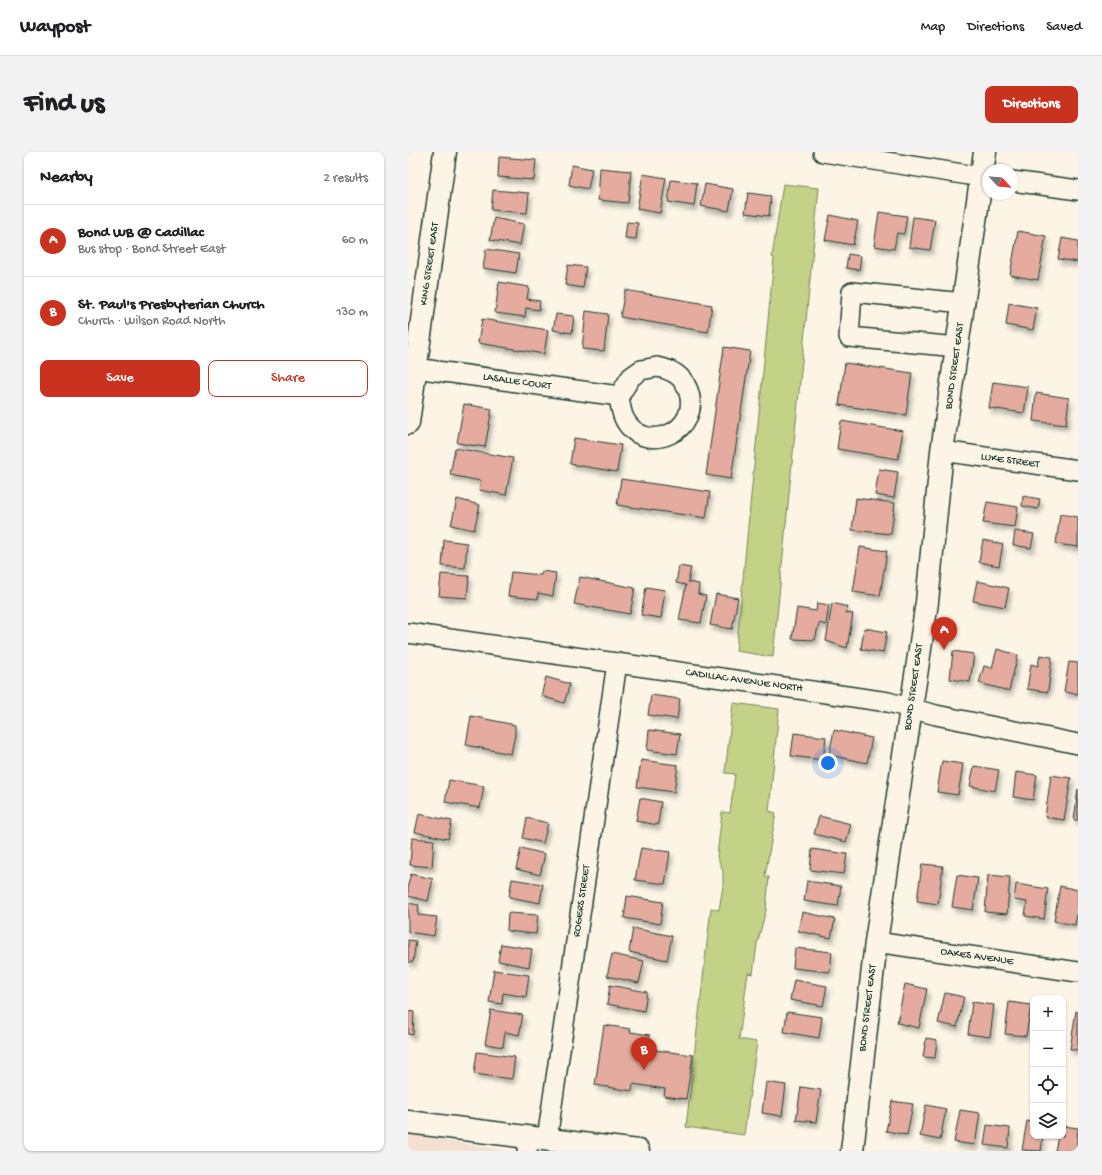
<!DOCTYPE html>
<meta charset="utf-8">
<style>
:root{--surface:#fff;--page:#f2f2f2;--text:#202124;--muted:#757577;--line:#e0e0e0;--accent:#c8321e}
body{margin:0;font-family:"Gochi Hand",sans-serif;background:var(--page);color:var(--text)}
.controls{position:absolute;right:12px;bottom:12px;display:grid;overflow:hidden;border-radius:8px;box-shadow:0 1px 3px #0004}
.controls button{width:36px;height:36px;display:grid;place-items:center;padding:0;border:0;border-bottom:1px solid var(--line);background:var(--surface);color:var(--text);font:20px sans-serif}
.compass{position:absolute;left:574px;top:12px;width:36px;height:36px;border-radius:50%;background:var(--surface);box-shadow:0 1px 3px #0004;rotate:116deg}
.you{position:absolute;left:420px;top:611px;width:14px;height:14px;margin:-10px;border:3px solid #fff;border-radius:50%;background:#1a73e8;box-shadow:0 0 0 6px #1a73e833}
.badge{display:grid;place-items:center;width:26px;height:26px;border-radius:50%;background:var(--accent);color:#fff;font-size:13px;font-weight:700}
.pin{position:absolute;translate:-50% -33px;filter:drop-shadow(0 1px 2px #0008)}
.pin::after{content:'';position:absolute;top:21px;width:14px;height:12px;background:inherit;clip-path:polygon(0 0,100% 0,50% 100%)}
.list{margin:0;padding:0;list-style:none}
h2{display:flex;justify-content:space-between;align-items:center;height:52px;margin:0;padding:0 16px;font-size:17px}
h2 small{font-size:13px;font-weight:400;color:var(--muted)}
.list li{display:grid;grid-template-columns:26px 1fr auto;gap:12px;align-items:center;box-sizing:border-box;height:72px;padding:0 16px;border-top:1px solid var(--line)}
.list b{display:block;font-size:15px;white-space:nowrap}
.list p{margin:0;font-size:13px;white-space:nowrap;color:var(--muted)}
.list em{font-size:13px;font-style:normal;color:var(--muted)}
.actions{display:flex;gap:8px;padding:12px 16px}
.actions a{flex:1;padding:9px 0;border:1px solid var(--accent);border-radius:8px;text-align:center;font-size:14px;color:var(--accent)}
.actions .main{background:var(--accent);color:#fff}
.icon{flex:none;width:22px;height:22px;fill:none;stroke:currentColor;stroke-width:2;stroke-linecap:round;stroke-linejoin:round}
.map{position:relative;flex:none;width:670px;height:999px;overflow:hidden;border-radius:8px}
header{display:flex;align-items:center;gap:24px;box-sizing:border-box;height:56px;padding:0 20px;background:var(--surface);border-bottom:1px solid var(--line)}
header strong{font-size:19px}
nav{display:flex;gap:22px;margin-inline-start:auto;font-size:14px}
.intro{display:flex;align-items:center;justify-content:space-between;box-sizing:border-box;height:96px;padding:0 24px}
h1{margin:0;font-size:28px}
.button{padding:10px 18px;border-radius:8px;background:var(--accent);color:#fff;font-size:14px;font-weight:700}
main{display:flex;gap:24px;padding:0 24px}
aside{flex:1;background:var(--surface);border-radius:8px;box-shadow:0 1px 3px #0004}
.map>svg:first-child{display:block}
</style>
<header>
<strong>Waypost</strong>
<nav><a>Map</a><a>Directions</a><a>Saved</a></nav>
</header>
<div class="intro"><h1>Find us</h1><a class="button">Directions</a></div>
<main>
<aside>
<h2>Nearby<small>2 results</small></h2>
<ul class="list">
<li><span class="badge">A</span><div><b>Bond WB @ Cadillac</b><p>Bus stop · Bond Street East</p></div><em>60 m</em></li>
<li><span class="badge">B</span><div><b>St. Paul's Presbyterian Church</b><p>Church · Wilson Road North</p></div><em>130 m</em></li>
</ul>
<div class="actions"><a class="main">Save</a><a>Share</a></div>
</aside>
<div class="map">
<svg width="670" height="999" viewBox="0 0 670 999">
<defs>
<filter id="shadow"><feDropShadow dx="2.5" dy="4.5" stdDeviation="2" flood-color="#0004"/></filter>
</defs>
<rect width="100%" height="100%" fill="#fcf5e5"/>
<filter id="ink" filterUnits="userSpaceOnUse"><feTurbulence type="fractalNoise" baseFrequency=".025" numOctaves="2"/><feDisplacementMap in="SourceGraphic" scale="8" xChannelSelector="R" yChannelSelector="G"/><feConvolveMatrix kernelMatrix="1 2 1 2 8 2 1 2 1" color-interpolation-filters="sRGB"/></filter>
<g filter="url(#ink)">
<path fill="#f5dfd0" d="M 0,982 L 100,999 L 0,999 Z"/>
<g fill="#c3d286" stroke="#71885d">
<path d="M 375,32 L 411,36 L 365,505 L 328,499 L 366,106 L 364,105 Z"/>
<path d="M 325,551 L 371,557 L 361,659 L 368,661 L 357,724 L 361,725 L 358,758 L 349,792 L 345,822 L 340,821 L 331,887 L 349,890 L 336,983 L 278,975 L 303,756 L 311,758 L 315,734 L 315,719 L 309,704 L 314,660 L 322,661 L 327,622 L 317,621 Z"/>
</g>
<g fill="#e4ab9e" stroke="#1f3d34" filter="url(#shadow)">
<path d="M 91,5 L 128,8 L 126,28 L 90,25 Z"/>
<path d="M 164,13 L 184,17 L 180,37 L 161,33 Z"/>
<path d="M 192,16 L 223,19 L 220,51 L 190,48 Z"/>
<path d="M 235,22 L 258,26 L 252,61 L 229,57 Z"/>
<path d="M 263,28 L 289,31 L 286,54 L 260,50 Z"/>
<path d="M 297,32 L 325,37 L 321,59 L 293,54 Z"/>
<path d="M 85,38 L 121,41 L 119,61 L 83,58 Z"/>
<path d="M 340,41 L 363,44 L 361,64 L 337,61 Z"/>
<path d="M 471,60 L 499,64 L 496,82 L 489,81 L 486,97 L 466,94 Z"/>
<path d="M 422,63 L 450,69 L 445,93 L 417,88 Z"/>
<path d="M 505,65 L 527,68 L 522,98 L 501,95 Z"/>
<path d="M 86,66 L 116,72 L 112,93 L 82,88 Z"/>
<path d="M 219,70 L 230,71 L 228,87 L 217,86 Z"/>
<path d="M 610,79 L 638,84 L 630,128 L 602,123 Z"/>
<path d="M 654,86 L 670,89 L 670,110 L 650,107 Z"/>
<path d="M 78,97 L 111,102 L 108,121 L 75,116 Z"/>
<path d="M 440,102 L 453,104 L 451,118 L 438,116 Z"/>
<path d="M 160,113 L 178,115 L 175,136 L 157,133 Z"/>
<path d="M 91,130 L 121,135 L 119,147 L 132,149 L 131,158 L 118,156 L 117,165 L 87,161 Z"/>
<path d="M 217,138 L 304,153 L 300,180 L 212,165 Z"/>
<path d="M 601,151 L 629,156 L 625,178 L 598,173 Z"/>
<path d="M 178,159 L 200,162 L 196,199 L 174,197 Z"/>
<path d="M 148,162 L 166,164 L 164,181 L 145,178 Z"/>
<path d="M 74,167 L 140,178 L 136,202 L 70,191 Z"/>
<path d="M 316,195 L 342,199 L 323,327 L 298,323 Z"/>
<path d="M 437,211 L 504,221 L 498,263 L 431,253 Z"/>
<path d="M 585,230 L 620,235 L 616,261 L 581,256 Z"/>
<path d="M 628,241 L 661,246 L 658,273 L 625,269 Z"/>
<path d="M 56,252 L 84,257 L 77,295 L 49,291 Z"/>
<path d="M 433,269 L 495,279 L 490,307 L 429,297 Z"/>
<path d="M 166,286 L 213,293 L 209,320 L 162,312 Z"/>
<path d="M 47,296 L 105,306 L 98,343 L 71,338 L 73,329 L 42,323 Z"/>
<path d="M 471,317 L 490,320 L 486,346 L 467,343 Z"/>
<path d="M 213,327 L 302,340 L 298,366 L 209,353 Z"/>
<path d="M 615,344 L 632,347 L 630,357 L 614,354 Z"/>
<path d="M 448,346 L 487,351 L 483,382 L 444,378 Z"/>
<path d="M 49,347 L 72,353 L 66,378 L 43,373 Z"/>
<path d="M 579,350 L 610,355 L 607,375 L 575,371 Z"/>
<path d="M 652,362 L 670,365 L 670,395 L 648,392 Z"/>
<path d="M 607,379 L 626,382 L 623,396 L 605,393 Z"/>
<path d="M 36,388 L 59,391 L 57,416 L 34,414 Z"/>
<path d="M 575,388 L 595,392 L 591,414 L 571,410 Z"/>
<path d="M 452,395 L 479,399 L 472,444 L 445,440 Z"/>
<path d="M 271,414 L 283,416 L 280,430 L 291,432 L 290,442 L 298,444 L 293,471 L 271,468 L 278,433 L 268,431 Z"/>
<path d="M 134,419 L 148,421 L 145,444 L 130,441 L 130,447 L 100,444 L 103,420 L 133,423 Z"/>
<path d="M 33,422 L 61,424 L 59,446 L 31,444 Z"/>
<path d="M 172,425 L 227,436 L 222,462 L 166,452 Z"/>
<path d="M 569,429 L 601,436 L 597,455 L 565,449 Z"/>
<path d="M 238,435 L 257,438 L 253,466 L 233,463 Z"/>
<path d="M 308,442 L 330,446 L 324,477 L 302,473 Z"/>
<path d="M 409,451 L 421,453 L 418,473 L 411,471 L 407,488 L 384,487 L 389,456 L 408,459 Z"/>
<path d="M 424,451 L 440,455 L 438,461 L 445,462 L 439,496 L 418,489 Z"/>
<path d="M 456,476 L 479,480 L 475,501 L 453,497 Z"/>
<path d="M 589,497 L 610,503 L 601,539 L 571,531 L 576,514 L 584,516 Z"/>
<path d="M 545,499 L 566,502 L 562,530 L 542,527 Z"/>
<path d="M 632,503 L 644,505 L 640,540 L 619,537 L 623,512 L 630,514 Z"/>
<path d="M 661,510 L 670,511 L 670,542 L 656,540 Z"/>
<path d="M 138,525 L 162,532 L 156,551 L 133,544 Z"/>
<path d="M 243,543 L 272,547 L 269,567 L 240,563 Z"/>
<path d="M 63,564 L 107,573 L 107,583 L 103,602 L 58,593 Z"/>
<path d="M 241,578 L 272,582 L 269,602 L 239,598 Z"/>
<path d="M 426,578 L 464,586 L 459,611 L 421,603 Z"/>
<path d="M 386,581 L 418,585 L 415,608 L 383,604 Z"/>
<path d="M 233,608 L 270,613 L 266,640 L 229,635 Z"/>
<path d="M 534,609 L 555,612 L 550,643 L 529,640 Z"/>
<path d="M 566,614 L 591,618 L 587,639 L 562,634 Z"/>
<path d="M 608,620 L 629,623 L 625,648 L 605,645 Z"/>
<path d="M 643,623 L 663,626 L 656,668 L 637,665 Z"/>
<path d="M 41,628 L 76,634 L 72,656 L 37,650 Z"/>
<path d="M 670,637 L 670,668 L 666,668 Z"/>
<path d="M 232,646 L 253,650 L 250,673 L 228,669 Z"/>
<path d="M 11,662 L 44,669 L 40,687 L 7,680 Z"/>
<path d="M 411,664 L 443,672 L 438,690 L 406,682 Z"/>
<path d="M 119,666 L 140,671 L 135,691 L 115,686 Z"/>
<path d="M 4,686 L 26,688 L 24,715 L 2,713 Z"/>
<path d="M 113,696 L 137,702 L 132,723 L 108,717 Z"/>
<path d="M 233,696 L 262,700 L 257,732 L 227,728 Z"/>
<path d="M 404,697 L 439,702 L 436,722 L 402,718 Z"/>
<path d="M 514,712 L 535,714 L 530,752 L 509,749 Z"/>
<path d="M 3,722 L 25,727 L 20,749 L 0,744 L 0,733 Z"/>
<path d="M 549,723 L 570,726 L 565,758 L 544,755 Z"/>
<path d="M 580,723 L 602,725 L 599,762 L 577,760 Z"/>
<path d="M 104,727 L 135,732 L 132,751 L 101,745 Z"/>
<path d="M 399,729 L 433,734 L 430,754 L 396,749 Z"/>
<path d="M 608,732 L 640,737 L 636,767 L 617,764 L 619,750 L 606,748 Z"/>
<path d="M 652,734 L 670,738 L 670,757 L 667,773 L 646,769 Z"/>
<path d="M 219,744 L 255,750 L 252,772 L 216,766 Z"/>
<path d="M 0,751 L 11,753 L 10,763 L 29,765 L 26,784 L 0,780 Z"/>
<path d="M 394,760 L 427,767 L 423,786 L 390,779 Z"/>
<path d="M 100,761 L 130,763 L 128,782 L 99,779 Z"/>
<path d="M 225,776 L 264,784 L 259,808 L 221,800 Z"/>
<path d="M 0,788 L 8,789 L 5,810 L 0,810 Z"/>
<path d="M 93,792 L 124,797 L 121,815 L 90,809 Z"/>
<path d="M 387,796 L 424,800 L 422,820 L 385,816 Z"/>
<path d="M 204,802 L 236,809 L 231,831 L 199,824 Z"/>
<path d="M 86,818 L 121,823 L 118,845 L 95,841 L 94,852 L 81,850 Z"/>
<path d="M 386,828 L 419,834 L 415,854 L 382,848 Z"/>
<path d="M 497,832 L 519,837 L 511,876 L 489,871 Z"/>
<path d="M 202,833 L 239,840 L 236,859 L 199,852 Z"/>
<path d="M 537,841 L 556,845 L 549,875 L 530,871 Z"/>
<path d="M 564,850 L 586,853 L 582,885 L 560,882 Z"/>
<path d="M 601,850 L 623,853 L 618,884 L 597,882 Z"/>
<path d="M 83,858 L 115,863 L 111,883 L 97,880 L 95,895 L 77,892 Z"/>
<path d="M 0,859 L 6,860 L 5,883 L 0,882 Z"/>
<path d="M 668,859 L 670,860 L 670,898 L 662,897 Z"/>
<path d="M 379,860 L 414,865 L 411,886 L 376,880 Z"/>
<path d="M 196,873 L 223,877 L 222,880 L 242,883 L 240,897 L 285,903 L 278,947 L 256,944 L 257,937 L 225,932 L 224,939 L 187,933 Z"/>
<path d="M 518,886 L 529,888 L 527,906 L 515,905 Z"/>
<path d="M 69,900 L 107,905 L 104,927 L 66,922 Z"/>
<path d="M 358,930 L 378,933 L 374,964 L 354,961 Z"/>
<path d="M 393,935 L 413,938 L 408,970 L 388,968 Z"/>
<path d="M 484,949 L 505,952 L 499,983 L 478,979 Z"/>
<path d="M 518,953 L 538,957 L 532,988 L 512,984 Z"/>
<path d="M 552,958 L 572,961 L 567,993 L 546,990 Z"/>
<path d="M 619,969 L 625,970 L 625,984 L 635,984 L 633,999 L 614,998 Z"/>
<path d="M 579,973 L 602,976 L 600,996 L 576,993 Z"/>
<path d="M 655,974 L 670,976 L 668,999 L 647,999 L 650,984 L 655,984 Z"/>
</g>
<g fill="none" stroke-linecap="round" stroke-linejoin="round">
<g stroke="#1f3d34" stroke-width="22">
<g id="minor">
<path d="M 415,0 L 580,26"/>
<path d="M 604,29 L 670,38"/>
<path d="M 550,195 L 441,185 L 444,140 L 556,151"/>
<path d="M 249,215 C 264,218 274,223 280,238 C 295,278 238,305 217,268 C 213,261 212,252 211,244 L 223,225 L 233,218 Z"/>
<path d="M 7,216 L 211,244"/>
<path d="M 534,299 L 670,318"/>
<path d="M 0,481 L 480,550 L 528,563 L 670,592"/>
<path d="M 468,790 L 670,820"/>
<path d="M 139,987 L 209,511"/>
<path d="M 119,999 L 121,985"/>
</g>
</g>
<g stroke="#1f3d34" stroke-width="25">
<g id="major">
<path d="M 0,271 L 37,0"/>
<path d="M 0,970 L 230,999"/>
<path d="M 444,999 L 468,790 L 519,450 L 534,299 L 577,0"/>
</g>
</g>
<use href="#minor" stroke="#fcf5e5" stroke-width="19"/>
<use href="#major" stroke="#fcf5e5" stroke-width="22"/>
</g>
</g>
<g text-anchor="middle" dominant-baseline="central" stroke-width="3.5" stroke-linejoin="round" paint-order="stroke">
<g font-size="11" fill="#1f3d34" stroke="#fcf5e5">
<text transform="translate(22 112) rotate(-82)">KING STREET EAST</text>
<text transform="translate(547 214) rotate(-82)">BOND STREET EAST</text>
<text transform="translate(109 230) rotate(8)">LASALLE COURT</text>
<text transform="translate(602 309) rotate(8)">LUKE STREET</text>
<text transform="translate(336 529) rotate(8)">CADILLAC AVENUE NORTH</text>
<text transform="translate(506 535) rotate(-82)">BOND STREET EAST</text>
<text transform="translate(174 749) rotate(-82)">ROGERS STREET</text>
<text transform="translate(569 805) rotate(8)">OAKES AVENUE</text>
<text transform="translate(460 856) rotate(-83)">BOND STREET EAST</text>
</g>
</g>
</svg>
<div class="controls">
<button>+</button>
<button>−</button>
<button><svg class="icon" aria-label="locate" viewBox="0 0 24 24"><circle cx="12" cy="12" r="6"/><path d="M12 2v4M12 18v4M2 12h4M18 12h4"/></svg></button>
<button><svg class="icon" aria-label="layers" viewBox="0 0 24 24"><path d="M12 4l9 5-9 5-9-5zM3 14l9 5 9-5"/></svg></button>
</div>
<svg class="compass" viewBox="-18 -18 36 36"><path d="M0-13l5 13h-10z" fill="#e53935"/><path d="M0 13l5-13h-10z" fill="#757577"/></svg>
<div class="you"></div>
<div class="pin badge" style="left:536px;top:498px">A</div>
<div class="pin badge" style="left:236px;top:918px">B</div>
</div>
</main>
